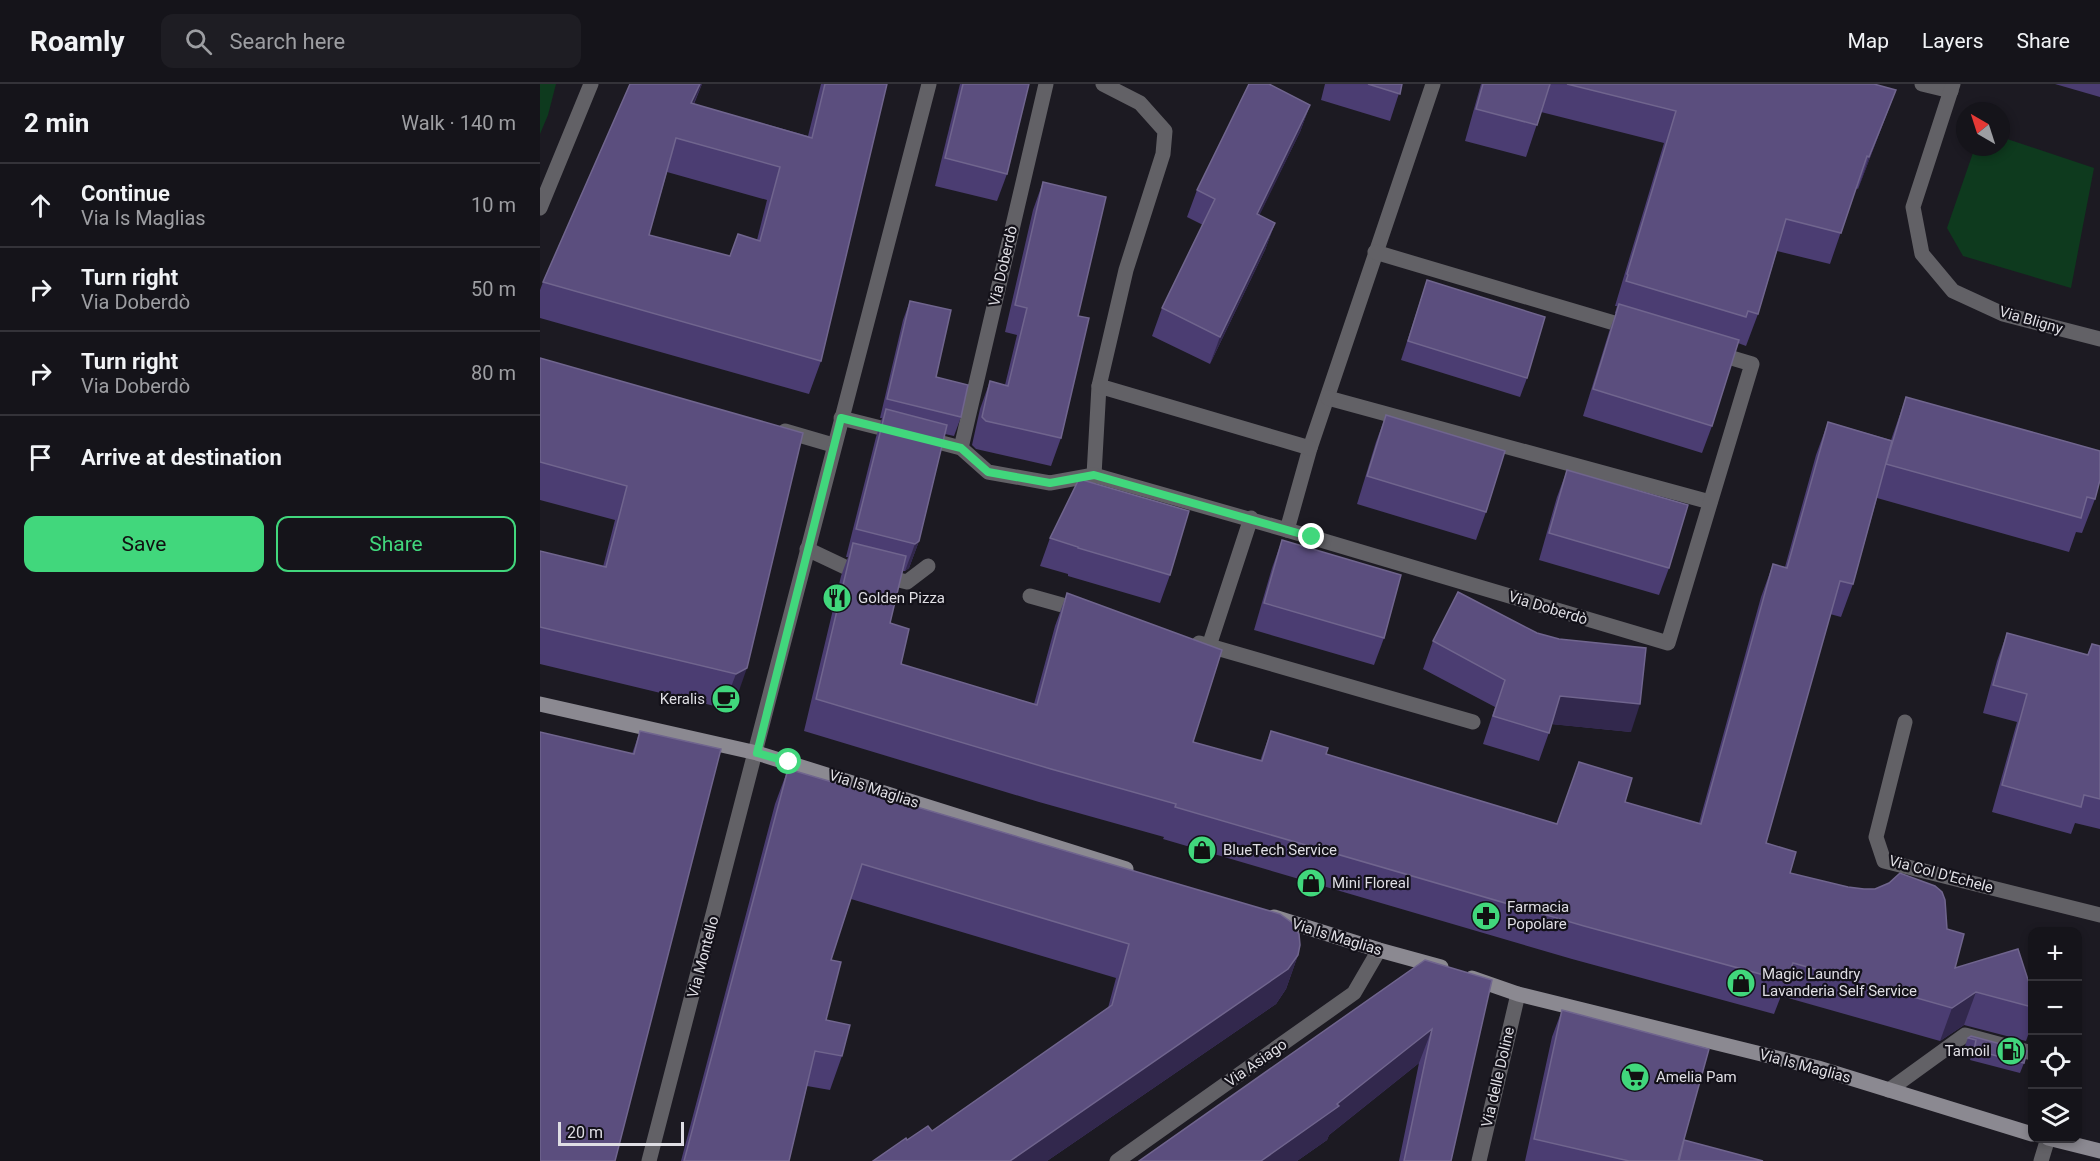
<!DOCTYPE html>
<meta charset="utf-8">
<style>
:root{--surface:#15141a;--page:#1e1d23;--text:#f1f3f6;--muted:#9d9ea2;--line:#343339;--accent:#41d77c}
body{margin:0;font-family:Roboto,sans-serif;background:var(--page);color:var(--text)}
.controls{position:absolute;right:18px;bottom:18px;display:grid;overflow:hidden;border-radius:12px;box-shadow:0 3px 9px #0003}
.controls button{width:54px;height:54px;display:grid;place-items:center;padding:0;border:0;border-bottom:2px solid var(--line);background:var(--surface);color:var(--text);font:30px sans-serif}
.compass{position:absolute;left:1416px;top:18px;width:54px;height:54px;border-radius:50%;background:var(--surface);box-shadow:0 3px 9px #0003;rotate:321deg}
.scale{position:absolute;left:18px;bottom:15px;width:126px;box-sizing:border-box;padding-left:6px;border:3px solid #dfdee4;border-top:0;font-size:16px;line-height:21px;white-space:nowrap;color:#dfdee4;-webkit-text-stroke:4px #131119;paint-order:stroke}
.stop{position:absolute;width:18px;height:18px;margin:-14px;border:4px solid #41d77c;border-radius:50%;background:#fff}
.stop.end{background:#41d77c;border-color:#fff;box-shadow:0 2px 6px #0008}
.list{margin:0;padding:0;list-style:none}
h2{display:flex;justify-content:space-between;align-items:center;height:78px;margin:0;padding:0 24px;font-size:26px}
h2 small{font-size:20px;font-weight:400;color:var(--muted)}
.list li{display:grid;grid-template-columns:39px 1fr auto;gap:18px;align-items:center;box-sizing:border-box;height:84px;padding:0 24px;border-top:2px solid var(--line)}
.list b{display:block;font-size:22px;white-space:nowrap}
.list p{margin:0;font-size:20px;white-space:nowrap;color:var(--muted)}
.list em{font-size:20px;font-style:normal;color:var(--muted)}
.actions{display:flex;gap:12px;padding:18px 24px}
.actions a{flex:1;padding:14px 0;border:2px solid var(--accent);border-radius:12px;text-align:center;font-size:21px;color:var(--accent)}
.actions .main{background:var(--accent);color:#111}
.icon{flex:none;width:33px;height:33px;fill:none;stroke:currentColor;stroke-width:2;stroke-linecap:round;stroke-linejoin:round}
.map{position:relative;flex:none;width:1560px;height:1077px;overflow:hidden}
header{display:flex;align-items:center;gap:36px;box-sizing:border-box;height:84px;padding:0 30px;background:var(--surface);border-bottom:2px solid var(--line)}
header strong{font-size:28px}
nav{display:flex;gap:33px;margin-inline-start:auto;font-size:21px}
.search{width:420px;height:54px;background:var(--page);display:flex;align-items:center;gap:15px;box-sizing:border-box;padding:0 21px;border-radius:12px;color:var(--muted);font-size:22px}
main{display:flex}
aside{flex:1;background:var(--surface)}
.map>svg:first-child{display:block}
</style>
<header>
<strong>Roamly</strong>
<div class="search"><svg class="icon" aria-label="search" viewBox="0 0 24 24"><circle cx="10" cy="10" r="6"/><path d="M15 15l6 6"/></svg>Search here</div>
<nav><a>Map</a><a>Layers</a><a>Share</a></nav>
</header>
<main>
<aside>
<h2>2 min<small>Walk · 140 m</small></h2>
<ul class="list">
<li><svg class="icon" aria-label="ahead" viewBox="0 0 24 24"><path d="M12 20V5M6 11l6-6 6 6"/></svg><div><b>Continue</b><p>Via Is Maglias</p></div><em>10 m</em></li>
<li><svg class="icon" aria-label="right" viewBox="0 0 24 24"><path d="M7 20v-9h11M14 6l5 5-5 5"/></svg><div><b>Turn right</b><p>Via Doberdò</p></div><em>50 m</em></li>
<li><svg class="icon" aria-label="right" viewBox="0 0 24 24"><path d="M7 20v-9h11M14 6l5 5-5 5"/></svg><div><b>Turn right</b><p>Via Doberdò</p></div><em>80 m</em></li>
<li><svg class="icon" aria-label="arrive" viewBox="0 0 24 24"><path d="M6 21V4h12l-3 4 3 4H6"/></svg><div><b>Arrive at destination</b></div></li>
</ul>
<div class="actions"><a class="main">Save</a><a>Share</a></div>
</aside>
<div class="map">
<svg width="1560" height="1077" viewBox="0 0 1560 1077">
<rect width="100%" height="100%" fill="#1c1a22"/>
<g fill="#0e3a1e">
<path d="M 0,0 L 16,0 L 8,31 L 0,50 Z"/>
<path d="M 1461,53 L 1554,84 L 1531,204 L 1423,172 L 1407,144 L 1435,63 L 1461,63 Z"/>
</g>
<g fill="none" stroke-linecap="round" stroke-linejoin="round">
<path stroke="#626166" stroke-width="15" d="M 1349,1006 L 1425,951 L 1492,969"/>
<g stroke="#626166" stroke-width="15">
<path d="M 563,0 L 600,19 L 625,47 L 623,70 L 586,186 L 559,302 L 554,391 L 747,446 L 770,364 L 893,0"/>
<path d="M 1382,0 L 1411,7"/>
<path d="M 1413,0 L 1373,123 L 1382,170 L 1413,207 L 1463,230 L 1560,255"/>
<path d="M 0,124 L 51,0"/>
<path d="M 835,168 L 1091,244"/>
<path d="M 559,302 L 770,364"/>
<path d="M 788,314 L 1170,418"/>
<path d="M 301,334 L 357,348"/>
<path d="M 245,347 L 293,361"/>
<path d="M 383,354 L 421,364 L 448,388 L 510,399 L 554,391"/>
<path d="M 421,364 L 506,0"/>
<path d="M 747,446 L 1128,559 L 1212,280 L 1175,269"/>
<path d="M 267,465 L 305,483 L 367,498 L 388,482"/>
<path d="M 490,512 L 540,526"/>
<path d="M 659,559 L 933,638"/>
<path d="M 669,562 L 711,434"/>
<path d="M 1365,638 L 1336,753 L 1344,777 L 1560,831"/>
<path d="M 109,1077 C 203,718 294,359 389,0"/>
<path d="M 577,1077 L 814,909 L 839,866"/>
<path d="M 939,1077 L 978,910"/>
<path d="M 1501,1077 L 1508,1054"/>
</g>
<g stroke="#8b8991" stroke-width="15">
<path d="M 0,620 L 217,669 L 586,785"/>
<path d="M 734,833 L 839,866 L 901,883"/>
<path d="M 932,894 L 978,910 L 1278,984 L 1492,1050"/>
<path d="M 1508,1054 L 1560,1067"/>
</g>
</g>
<g fill="#4b3d72" fill-rule="evenodd">
<path d="M 90,0 L 162,0 L 154,20 L 268,52 L 281,0 L 347,0 L 281,277 L 269,310 L 0,234 L 0,206 L 3,198 ZM 127,88 L 227,116 L 217,156 L 198,150 L 190,172 L 109,151 Z"/>
<path d="M 420,0 L 489,0 L 467,90 L 457,117 L 395,102 Z"/>
<path d="M 785,0 L 862,0 L 850,37 L 781,16 Z"/>
<path d="M 941,0 L 1334,0 L 1356,6 L 1318,105 L 1316,104 L 1290,180 L 1237,167 L 1218,230 L 1206,262 L 1198,259 L 1172,342 L 1162,369 L 1043,332 L 1069,248 L 1076,229 L 1075,229 L 1077,222 L 1075,222 L 1124,59 L 1001,28 L 986,73 L 925,57 Z"/>
<path d="M 1515,0 L 1560,0 L 1560,13 Z"/>
<path d="M 770,21 L 760,48 L 719,131 L 735,139 L 725,166 L 670,280 L 612,252 L 622,224 L 663,141 L 647,133 L 657,106 Z"/>
<path d="M 503,98 L 538,232 L 521,354 L 511,382 L 436,365 L 432,361 L 440,325 L 450,297 L 465,301 L 477,251 L 465,248 L 493,126 Z"/>
<path d="M 887,196 L 987,294 L 980,313 L 861,276 Z"/>
<path d="M 370,217 L 396,293 L 421,333 L 414,352 L 405,350 L 379,457 L 369,484 L 365,487 L 362,487 L 350,539 L 361,580 L 494,620 L 515,542 L 527,509 L 653,658 L 720,677 L 731,647 L 786,670 L 1016,740 L 1085,718 L 1159,739 L 1221,513 L 1233,480 L 1245,483 L 1276,371 L 1288,338 L 1351,356 L 1366,313 L 1555,415 L 1542,449 L 1536,448 L 1529,468 L 1337,414 L 1313,500 L 1301,533 L 1290,530 L 1226,759 L 1250,789 L 1407,845 L 1415,884 L 1492,908 L 1492,940 L 1486,957 L 1424,941 L 1400,957 L 1241,912 L 1234,930 L 1032,875 L 623,755 L 624,753 L 499,718 L 264,647 L 301,492 L 308,473 L 306,473 L 336,353 L 342,334 L 340,334 L 363,236 Z"/>
<path d="M 0,274 L 263,349 L 195,618 L 183,624 L 0,580 L 0,467 L 63,483 L 75,436 L 0,416 Z"/>
<path d="M 846,331 L 946,428 L 936,456 L 817,420 L 836,358 Z"/>
<path d="M 1027,386 L 1129,484 L 1119,511 L 999,476 L 1017,413 Z"/>
<path d="M 510,454 L 630,491 L 620,519 L 528,492 L 528,490 L 500,482 Z"/>
<path d="M 742,456 L 844,554 L 834,581 L 714,546 L 732,484 Z"/>
<path d="M 1467,549 L 1547,571 L 1552,560 L 1560,562 L 1560,745 L 1535,739 L 1531,750 L 1452,728 L 1477,638 L 1443,629 L 1457,577 Z"/>
<path d="M 893,557 L 1091,648 L 1012,640 L 999,677 L 943,660 L 955,623 L 883,585 Z"/>
<path d="M 100,647 L 75,1077 L 92,670 Z"/>
<path d="M 248,685 L 758,871 L 746,905 L 736,920 L 507,1077 L 367,1056 L 392,1047 L 568,924 L 576,894 L 311,815 L 291,876 L 286,936 L 302,972 L 290,1006 L 267,1002 L 249,1077 L 141,1077 L 235,720 Z"/>
<path d="M 885,876 L 911,1077 L 859,1077 L 879,979 L 789,1051 L 787,1056 L 757,1077 L 599,1077 Z"/>
<path d="M 1022,926 L 1142,1064 L 1144,1056 L 1223,1077 L 985,1077 L 1012,953 Z"/>
<path d="M 1431,952 L 1484,979 L 1480,989 L 1430,976 L 1433,966 L 1424,964 L 1428,954 Z"/>
</g>
<g fill="#32284d">
<path d="M 160,0 L 162,0 L 139,53 L 151,19 Z"/>
<path d="M 1356,6 L 1344,37 L 1318,105 L 1329,73 Z"/>
<path d="M 770,21 L 760,48 L 707,157 L 717,130 Z"/>
<path d="M 735,139 L 725,166 L 670,280 L 680,253 Z"/>
<path d="M 379,457 L 369,484 L 365,487 L 375,460 Z"/>
<path d="M 207,584 L 195,618 L 183,624 L 196,590 Z"/>
<path d="M 1020,612 L 1100,620 L 1091,648 L 1010,640 Z"/>
<path d="M 758,871 L 746,905 L 736,920 L 507,1077 L 470,1077 Z"/>
<path d="M 1436,908 L 1424,941 L 1400,957 L 1412,924 Z"/>
<path d="M 892,945 L 879,979 L 789,1051 L 787,1056 L 757,1077 L 721,1077 L 797,1020 Z"/>
</g>
<g fill="#5b4e7e" stroke="#70658e" stroke-width="1.5" fill-rule="evenodd">
<path d="M 90,0 L 160,0 L 151,19 L 272,54 L 285,0 L 347,0 L 281,277 L 3,198 ZM 136,54 L 240,83 L 220,157 L 198,150 L 190,172 L 109,151 Z"/>
<path d="M 423,0 L 489,0 L 467,90 L 405,74 Z"/>
<path d="M 709,0 L 729,0 L 770,21 L 717,130 L 735,139 L 680,253 L 622,224 L 675,115 L 657,106 Z"/>
<path d="M 828,0 L 862,0 L 860,10 Z"/>
<path d="M 943,0 L 1010,0 L 997,41 L 936,25 Z"/>
<path d="M 1027,0 L 1334,0 L 1356,6 L 1329,73 L 1327,72 L 1301,149 L 1246,135 L 1218,230 L 1208,227 L 1206,233 L 1086,197 L 1088,191 L 1087,190 L 1136,27 Z"/>
<path d="M 503,98 L 566,113 L 538,232 L 549,234 L 521,354 L 446,337 L 442,333 L 450,297 L 468,302 L 487,224 L 475,221 Z"/>
<path d="M 887,196 L 1005,233 L 987,294 L 868,257 Z"/>
<path d="M 370,217 L 411,226 L 396,293 L 428,301 L 421,333 L 347,315 Z"/>
<path d="M 1079,220 L 1199,256 L 1172,342 L 1053,305 Z"/>
<path d="M 0,274 L 263,349 L 207,584 L 196,590 L 0,543 L 0,467 L 66,483 L 87,402 L 0,378 Z"/>
<path d="M 1366,313 L 1560,367 L 1560,396 L 1555,415 L 1547,413 L 1541,434 L 1346,380 Z"/>
<path d="M 346,325 L 407,341 L 379,457 L 375,460 L 316,445 Z"/>
<path d="M 846,331 L 965,367 L 946,428 L 827,392 Z"/>
<path d="M 1288,338 L 1352,357 L 1313,500 L 1300,497 L 1226,759 L 1256,768 L 1250,789 L 1308,803 L 1324,805 L 1335,805 L 1349,799 L 1360,789 L 1395,802 L 1402,808 L 1405,816 L 1407,845 L 1424,850 L 1415,884 L 1478,865 L 1492,908 L 1492,923 L 1436,908 L 1412,924 L 1253,879 L 1246,897 L 1044,842 L 635,723 L 636,720 L 511,685 L 276,615 L 313,459 L 366,472 L 350,539 L 369,545 L 361,580 L 497,621 L 527,509 L 682,566 L 653,658 L 722,677 L 731,647 L 788,664 L 786,670 L 1017,740 L 1039,678 L 1092,694 L 1085,718 L 1161,740 L 1233,480 L 1247,484 Z"/>
<path d="M 1027,386 L 1148,421 L 1129,484 L 1009,449 Z"/>
<path d="M 539,395 L 649,427 L 630,491 L 538,464 L 538,463 L 510,454 Z"/>
<path d="M 742,456 L 861,491 L 844,554 L 724,519 Z"/>
<path d="M 918,508 L 997,549 L 1019,555 L 1106,564 L 1100,620 L 1020,612 L 1009,649 L 953,632 L 965,596 L 893,557 Z"/>
<path d="M 1467,549 L 1548,571 L 1552,560 L 1560,562 L 1560,715 L 1544,711 L 1541,723 L 1462,701 L 1487,610 L 1453,601 Z"/>
<path d="M 100,647 L 181,665 L 75,1077 L 0,1077 L 0,648 L 94,670 Z"/>
<path d="M 248,685 L 740,830 L 751,838 L 759,850 L 760,861 L 758,871 L 748,885 L 470,1077 L 333,1077 L 366,1054 L 367,1056 L 388,1042 L 392,1047 L 572,921 L 589,860 L 322,780 L 291,876 L 301,878 L 286,936 L 310,941 L 302,972 L 275,967 L 249,1077 L 144,1077 Z"/>
<path d="M 885,876 L 952,896 L 911,1077 L 864,1077 L 892,945 L 797,1020 L 799,1022 L 721,1077 L 599,1077 Z"/>
<path d="M 1022,926 L 1169,965 L 1138,1077 L 1089,1077 L 994,1055 Z"/>
<path d="M 1431,952 L 1487,967 L 1484,979 L 1434,966 L 1436,956 L 1428,954 Z"/>
<path d="M 1144,1056 L 1223,1077 L 1139,1077 Z"/>
</g>
<g fill="none" stroke-linecap="round" stroke-linejoin="round">
<path stroke="#41d77c" stroke-width="8" d="M 249,678 L 217,669 L 301,334 L 421,364 L 448,388 L 510,399 L 554,391 L 772,453"/>
</g>
<defs>
<g id="restaurant-disc" transform="scale(1.5)"><circle r="9.5" fill="#41d77c" stroke="#131119"/><path d="M-5-6h1v4h1v-4h1v4h1v-4h1v5L-1.5 .5V6h-2V.5L-5-1ZM5-6V6H3V1.5H1.5Q1.5-4 5-6Z" fill="#111"/></g>
<g id="cafe-disc" transform="scale(1.5)"><circle r="9.5" fill="#41d77c" stroke="#131119"/><path d="M-5.5-4.5H6V0H3Q3 3.5 0 3.5H-2.5Q-5.5 3.5-5.5 0ZM3-3.2v2h1.7v-2ZM-6 4.5H4V6H-6Z" fill="#111"/></g>
<g id="shop-disc" transform="scale(1.5)"><circle r="9.5" fill="#41d77c" stroke="#131119"/><path d="M-5-2.5h2.3a2.7 3.5 0 0 1 5.4 0H5L5.5 6h-11ZM-1.5-2.5h3a1.5 2.3 0 0 0-3 0Z" fill="#111"/></g>
<g id="pharmacy-disc" transform="scale(1.5)"><circle r="9.5" fill="#41d77c" stroke="#131119"/><path d="M-2-6h4v4h4v4h-4v4h-4v-4h-4v-4h4Z" fill="#111"/></g>
<g id="fuel-disc" transform="scale(1.5)"><circle r="9.5" fill="#41d77c" stroke="#131119"/><path d="M-5.5-6h7V0h2V4h1.3V-2.5L3-4.5l.8-.8L6-3V5H2.5V1h-1V6h-7ZM-4.2-4.7v3.2H.2V-4.7Z" fill="#111"/></g>
<g id="supermarket-disc" transform="scale(1.5)"><circle r="9.5" fill="#41d77c" stroke="#131119"/><path d="M-6-5.5h2.5l.6 2H6L4.5 2H-2.5L-4.4-4H-6ZM-1.5 3.2a1.3 1.3 0 1 0 .1 0ZM3 3.2a1.3 1.3 0 1 0 .1 0Z" fill="#111"/></g>
</defs>
<g fill-rule="evenodd">
<use href="#restaurant-disc" x="297" y="514"/>
<use href="#cafe-disc" x="186" y="615"/>
<use href="#shop-disc" x="662" y="766"/>
<use href="#shop-disc" x="771" y="799"/>
<use href="#pharmacy-disc" x="946" y="832"/>
<use href="#shop-disc" x="1201" y="899"/>
<use href="#fuel-disc" x="1471" y="967"/>
<use href="#supermarket-disc" x="1095" y="993"/>
</g>
<g text-anchor="middle" dominant-baseline="central" stroke-width="4.5" stroke-linejoin="round" paint-order="stroke">
<g font-size="15" fill="#dfdee4" stroke="#131119">
<text transform="translate(463 182) rotate(-77)">Via Doberdò</text>
<text transform="translate(1491 236) rotate(16)">Via Bligny</text>
<text transform="translate(1008 524) rotate(17)">Via Doberdò</text>
<text transform="translate(334 705) rotate(18)">Via Is Maglias</text>
<text transform="translate(1401 790) rotate(15)">Via Col D'Echele</text>
<text transform="translate(797 853) rotate(17)">Via Is Maglias</text>
<text transform="translate(163 873) rotate(-75)">Via Montello</text>
<text transform="translate(716 979) rotate(-35)">Via Asiago</text>
<text transform="translate(1265 982) rotate(15)">Via Is Maglias</text>
<text transform="translate(958 993) rotate(-77)">Via delle Doline</text>
</g>
<g font-size="15" fill="#dfdee4" stroke="#131119" text-anchor="start">
<text x="318" y="514">Golden Pizza</text>
<text x="165" y="615" text-anchor="end">Keralis</text>
<text x="683" y="766">BlueTech Service</text>
<text x="792" y="799">Mini Floreal</text>
<text x="967" y="823">Farmacia<tspan x="967" dy="17">Popolare</tspan></text>
<text x="1222" y="890">Magic Laundry<tspan x="1222" dy="17">Lavanderia Self Service</tspan></text>
<text x="1450" y="967" text-anchor="end">Tamoil</text>
<text x="1116" y="993">Amelia Pam</text>
</g>
</g>
</svg>
<div class="controls">
<button>+</button>
<button>−</button>
<button><svg class="icon" aria-label="locate" viewBox="0 0 24 24"><circle cx="12" cy="12" r="6"/><path d="M12 2v4M12 18v4M2 12h4M18 12h4"/></svg></button>
<button><svg class="icon" aria-label="layers" viewBox="0 0 24 24"><path d="M12 4l9 5-9 5-9-5zM3 14l9 5 9-5"/></svg></button>
</div>
<svg class="compass" viewBox="-18 -18 36 36"><path d="M0-13l5 13h-10z" fill="#e53935"/><path d="M0 13l5-13h-10z" fill="#9d9ea2"/></svg>
<div class="scale">20 m</div>
<div class="stop" style="left:249px;top:678px"></div>
<div class="stop end" style="left:772px;top:453px"></div>
</div>
</main>
